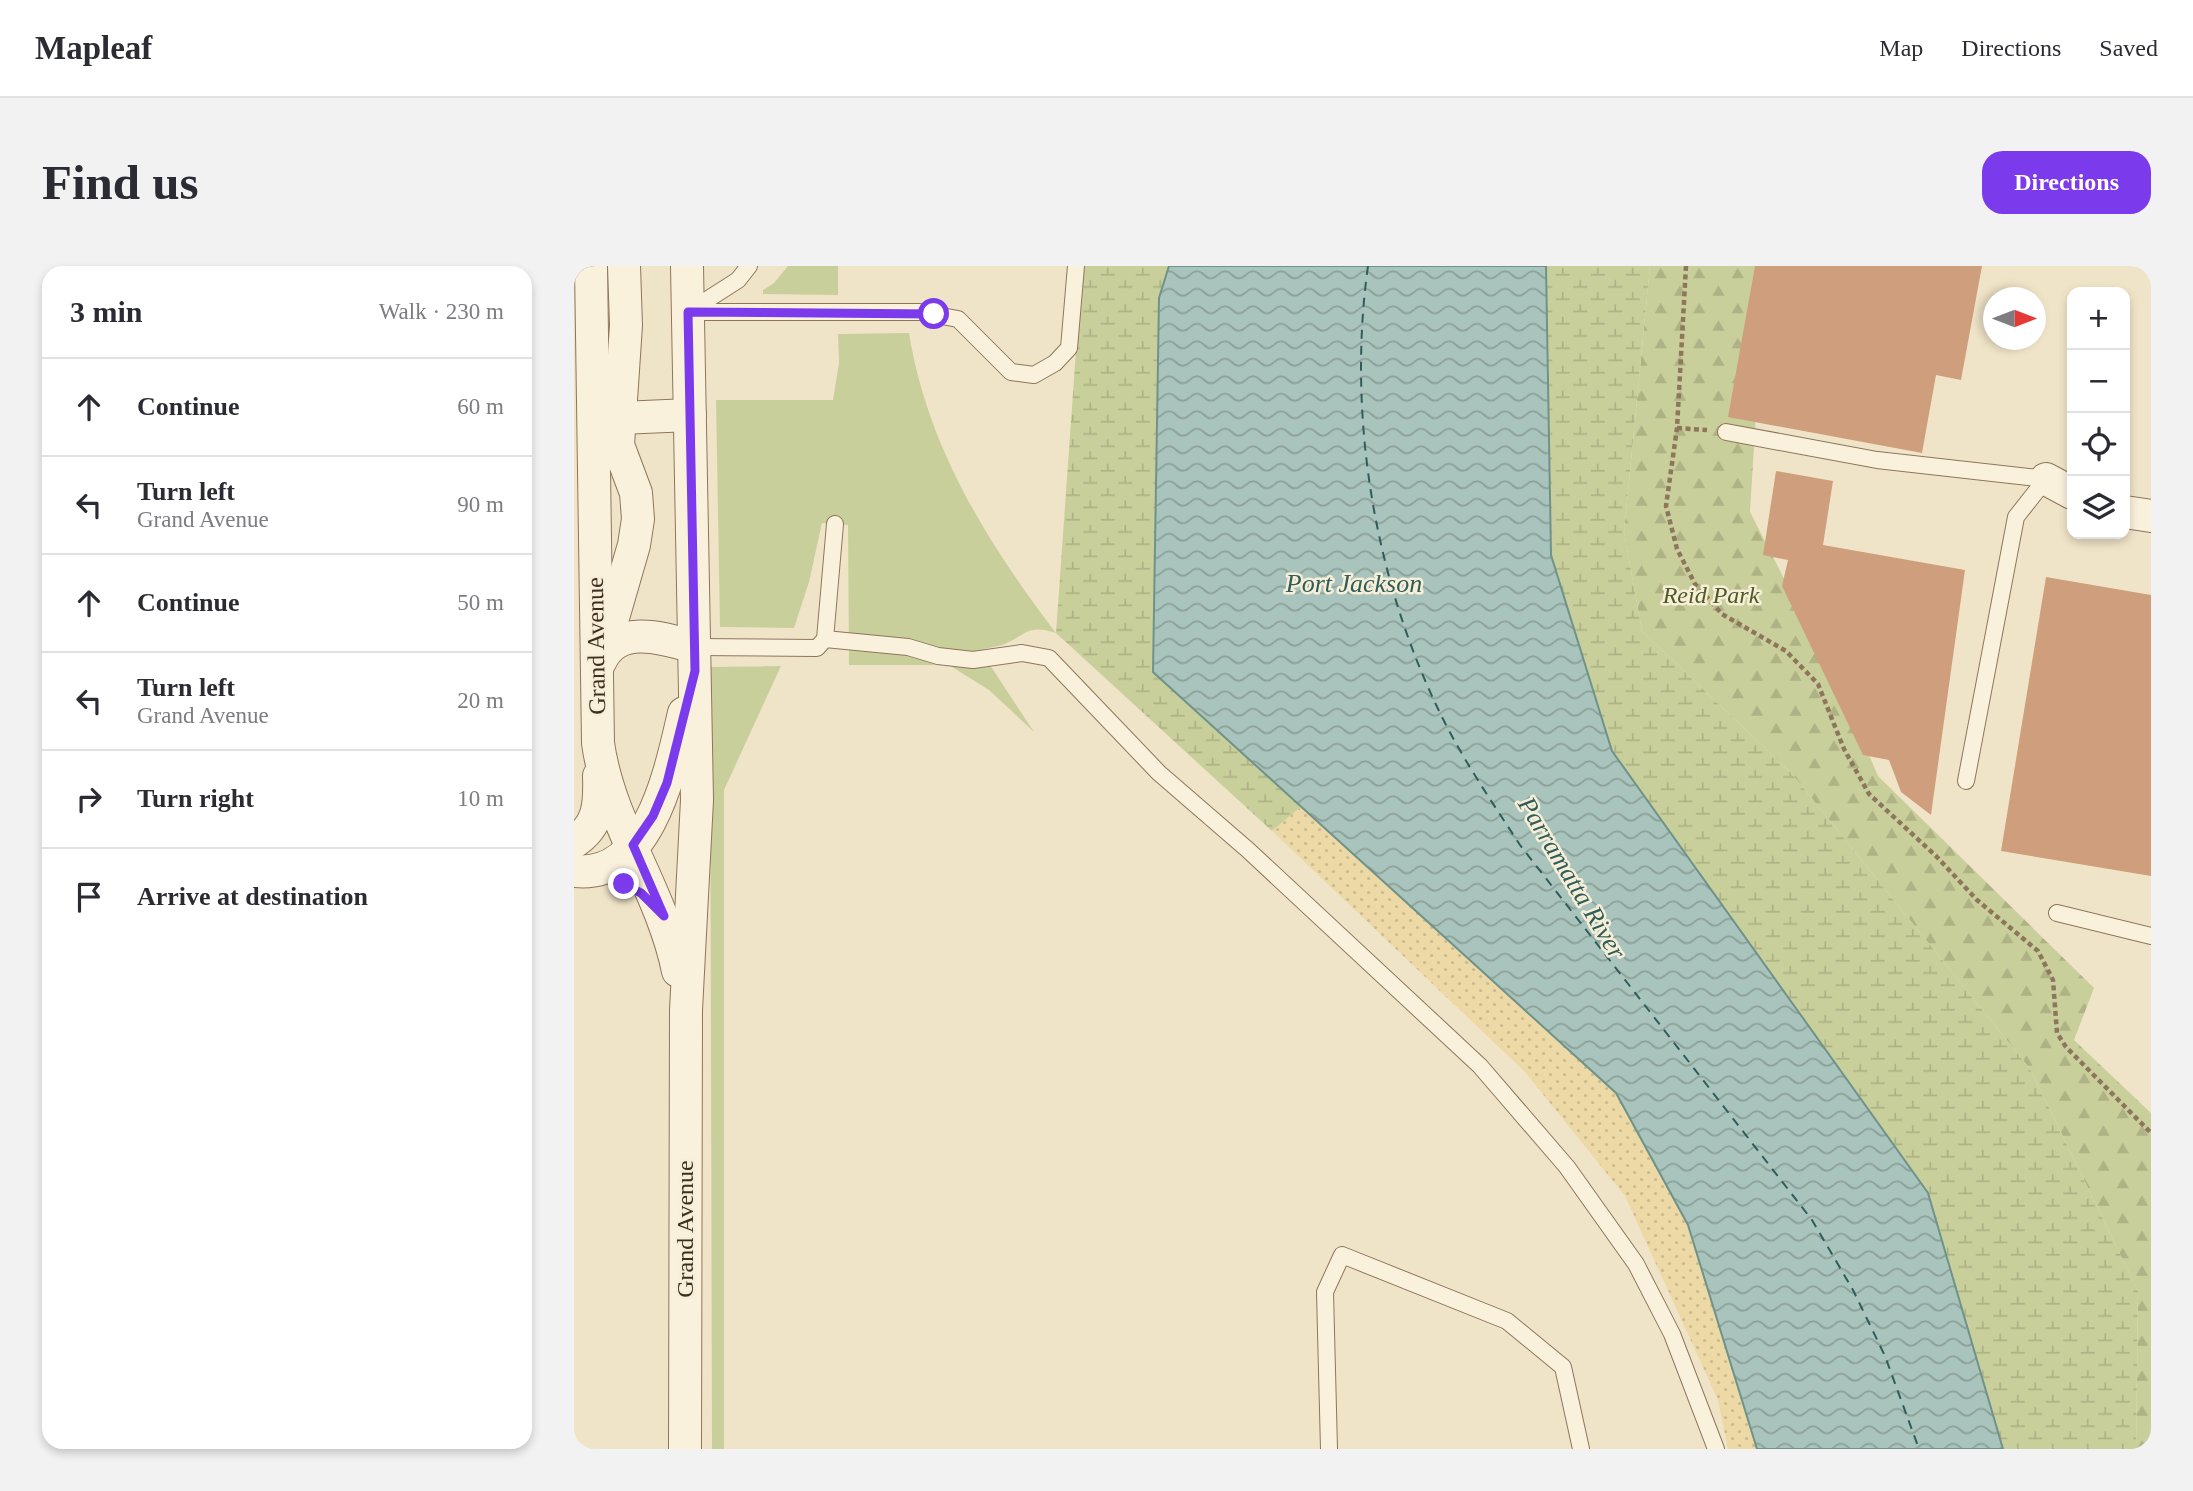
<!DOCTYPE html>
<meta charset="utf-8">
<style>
:root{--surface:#fff;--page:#f2f2f3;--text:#2b2b33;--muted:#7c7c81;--line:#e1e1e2;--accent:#7c3aed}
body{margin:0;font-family:Georgia,serif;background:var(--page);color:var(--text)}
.controls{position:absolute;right:21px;top:21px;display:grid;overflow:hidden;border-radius:14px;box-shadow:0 4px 10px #0003}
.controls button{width:63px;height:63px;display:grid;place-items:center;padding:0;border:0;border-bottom:2px solid var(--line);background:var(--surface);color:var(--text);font:35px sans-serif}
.compass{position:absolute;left:1409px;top:21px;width:63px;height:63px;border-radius:50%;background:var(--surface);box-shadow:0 4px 10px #0003;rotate:90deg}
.stop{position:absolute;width:21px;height:21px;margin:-16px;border:5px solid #7c3aed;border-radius:50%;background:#fff}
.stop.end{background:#7c3aed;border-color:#fff;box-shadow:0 2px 7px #0008}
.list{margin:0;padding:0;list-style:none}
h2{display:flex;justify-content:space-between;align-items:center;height:91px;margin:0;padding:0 28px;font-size:30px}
h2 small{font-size:23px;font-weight:400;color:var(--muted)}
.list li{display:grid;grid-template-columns:46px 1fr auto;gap:21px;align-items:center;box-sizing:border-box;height:98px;padding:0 28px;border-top:2px solid var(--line)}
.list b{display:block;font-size:26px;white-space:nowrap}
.list p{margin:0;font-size:23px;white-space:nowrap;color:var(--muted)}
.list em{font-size:23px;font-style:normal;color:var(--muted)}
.icon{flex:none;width:38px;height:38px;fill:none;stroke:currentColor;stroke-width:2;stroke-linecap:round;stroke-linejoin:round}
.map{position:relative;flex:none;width:1577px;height:1183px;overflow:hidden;border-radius:21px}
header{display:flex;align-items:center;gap:42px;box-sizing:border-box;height:98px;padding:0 35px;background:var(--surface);border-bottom:2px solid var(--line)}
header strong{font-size:33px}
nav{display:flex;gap:38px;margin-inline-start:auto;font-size:24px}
.intro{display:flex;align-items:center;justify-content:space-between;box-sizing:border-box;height:168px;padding:0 42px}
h1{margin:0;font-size:49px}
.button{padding:18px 32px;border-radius:21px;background:var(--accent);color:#fff;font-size:24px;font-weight:700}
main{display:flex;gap:42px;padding:0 42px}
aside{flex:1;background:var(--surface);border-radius:21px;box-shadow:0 4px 10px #0003}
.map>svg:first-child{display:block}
</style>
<header>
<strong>Mapleaf</strong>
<nav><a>Map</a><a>Directions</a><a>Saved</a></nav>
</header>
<div class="intro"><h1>Find us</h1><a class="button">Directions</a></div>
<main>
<aside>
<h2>3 min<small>Walk · 230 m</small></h2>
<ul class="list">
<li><svg class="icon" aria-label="ahead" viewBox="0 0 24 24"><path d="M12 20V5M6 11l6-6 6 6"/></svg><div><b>Continue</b></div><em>60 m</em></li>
<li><svg class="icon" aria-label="left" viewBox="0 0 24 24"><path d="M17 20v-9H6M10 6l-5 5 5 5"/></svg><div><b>Turn left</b><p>Grand Avenue</p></div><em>90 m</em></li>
<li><svg class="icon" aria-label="ahead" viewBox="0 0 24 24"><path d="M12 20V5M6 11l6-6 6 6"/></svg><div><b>Continue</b></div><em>50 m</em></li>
<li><svg class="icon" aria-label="left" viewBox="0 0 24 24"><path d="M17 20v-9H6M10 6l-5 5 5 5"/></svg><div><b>Turn left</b><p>Grand Avenue</p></div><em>20 m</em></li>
<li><svg class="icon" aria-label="right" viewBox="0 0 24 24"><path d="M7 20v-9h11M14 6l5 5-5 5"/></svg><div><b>Turn right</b></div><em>10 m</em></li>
<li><svg class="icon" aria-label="arrive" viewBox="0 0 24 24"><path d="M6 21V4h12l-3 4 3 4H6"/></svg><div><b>Arrive at destination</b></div></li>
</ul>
</aside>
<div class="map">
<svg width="1577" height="1183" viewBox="0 0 1577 1183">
<defs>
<pattern id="forest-firs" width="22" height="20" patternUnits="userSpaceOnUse" patternTransform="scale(1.75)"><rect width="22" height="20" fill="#c9cf9b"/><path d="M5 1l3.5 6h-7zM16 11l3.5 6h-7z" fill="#aeb285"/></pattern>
<pattern id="wetland-marsh" width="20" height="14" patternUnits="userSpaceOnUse" patternTransform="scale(1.75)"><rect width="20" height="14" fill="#c9cf9b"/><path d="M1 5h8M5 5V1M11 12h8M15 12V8" fill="none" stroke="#aeb285"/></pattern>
<pattern id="sand-dots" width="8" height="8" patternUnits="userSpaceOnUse" patternTransform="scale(1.75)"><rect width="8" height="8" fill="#ecd9a5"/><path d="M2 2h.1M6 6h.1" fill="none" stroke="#cbbb8e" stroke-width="1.8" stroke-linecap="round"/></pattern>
<pattern id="water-waves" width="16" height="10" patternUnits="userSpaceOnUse" patternTransform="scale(1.75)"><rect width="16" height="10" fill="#a9c4bc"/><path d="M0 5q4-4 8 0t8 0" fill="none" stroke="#8ba098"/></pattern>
</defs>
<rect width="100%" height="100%" fill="#f0e4c8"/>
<g fill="#c9cf9b">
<path d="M 214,0 L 264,0 L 264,29 L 189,28 L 189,24 L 200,17 Z"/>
<path d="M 335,67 C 353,180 414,278 482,367 C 452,357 452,370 428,379 C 421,381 413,382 406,384 L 460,466 L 415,424 L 375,399 L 275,399 L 274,259 L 248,257 L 235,316 L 220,362 L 146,361 L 142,134 L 259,134 L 265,97 L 264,68 Z"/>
<path d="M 207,400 L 150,524 L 150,1183 L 138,1183 L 136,401 Z"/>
</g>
<path fill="url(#forest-firs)" d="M 1076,0 L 1191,0 L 1176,246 L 1270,430 L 1304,510 L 1520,722 L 1500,774 L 1577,847 L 1577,1183 L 1562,1183 L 1564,1025 L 1456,803 L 1218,508 L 1068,365 L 1050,266 Z"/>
<g fill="url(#wetland-marsh)">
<path d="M 508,0 L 595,0 L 585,32 L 579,406 L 729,539 L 698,565 L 482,367 Z"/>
<path d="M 972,0 L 1076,0 L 1050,266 L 1068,365 L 1218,508 L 1456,803 L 1564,1025 L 1562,1183 L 1429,1183 L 1354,927 L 1038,485 L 977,289 Z"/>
</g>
<path fill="url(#sand-dots)" d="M 729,539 L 1042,827 L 1114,959 L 1183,1183 L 1154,1183 L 1144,1134 L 1051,930 L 951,806 L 698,565 Z"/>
<path fill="url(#water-waves)" stroke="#6f938a" stroke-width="2" d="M 595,0 L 972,0 L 977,289 L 1038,485 L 1354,927 L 1429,1183 L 1183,1183 L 1114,959 L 1042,827 L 579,406 L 585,32 Z"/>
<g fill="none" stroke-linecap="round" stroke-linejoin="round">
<path stroke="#2f5d5a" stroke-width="2" stroke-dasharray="9 7" stroke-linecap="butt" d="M 794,0 C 773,149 800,312 866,447 C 889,494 918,536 946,579 L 1238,954 L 1279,1024 L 1311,1090 L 1345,1183"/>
</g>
<g fill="#cf9f7d">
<path d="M 1181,0 L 1408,0 L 1387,114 L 1362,109 L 1348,187 L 1154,151 Z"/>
<path d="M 1202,205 L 1259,215 L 1249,279 L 1391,304 L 1357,549 L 1327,526 L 1315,494 L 1289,489 L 1208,320 L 1214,294 L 1189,289 Z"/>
<path d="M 1472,311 L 1577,329 L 1577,610 L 1427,585 Z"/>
</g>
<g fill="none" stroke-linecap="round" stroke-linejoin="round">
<g stroke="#8d765c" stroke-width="18">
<g id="service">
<path d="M 114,46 L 346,46 L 384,53 L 437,106 L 460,109 L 481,97 L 495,82 L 502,0"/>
<path d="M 114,46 L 164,14 L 175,0"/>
<path d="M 1152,166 L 1303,194 L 1472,213"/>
<path d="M 251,373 L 334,381 L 364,390 L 399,394 L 448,387 L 475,392 L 585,507 L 674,584 L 906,800 L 993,901 L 1062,998 L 1098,1068 L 1142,1183"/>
<path d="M 120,381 L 243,382 L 251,373 L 261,258"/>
<path d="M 1392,515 L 1442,251 L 1472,213"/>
<path d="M 1483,647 L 1577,670"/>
<path d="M 755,1183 L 751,1026 L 768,989 L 933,1055 L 989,1101 L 1007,1183"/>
</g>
</g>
<g stroke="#8d765c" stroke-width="34">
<g id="minor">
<path d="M 17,0 L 24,477 C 35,557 88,625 104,705"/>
<path d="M 23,153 L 116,149"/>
<path d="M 1472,213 L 1498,227"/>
<path d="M 1551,246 L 1577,250"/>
<path d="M 32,376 L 60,279 L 64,253 L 62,227 L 44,179 L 52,59 L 50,0"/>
<path d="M 26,396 C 43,357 89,372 120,381"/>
<path d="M 0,576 C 25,560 26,538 25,510"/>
<path d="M 0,605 C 76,614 97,502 110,447"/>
<path d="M 111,1183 L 112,744 L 123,534 L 113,0"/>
</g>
</g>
<g stroke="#8d765c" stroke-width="4.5" stroke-dasharray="5 3.5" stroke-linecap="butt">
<path d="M 1112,0 L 1103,162 L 1092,240 L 1103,283 L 1121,318 L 1148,348 L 1212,385 L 1244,418 L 1270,483 L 1295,528 L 1362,590 L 1403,634 L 1464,685 L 1479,714 L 1483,767 L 1492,781 L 1577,867"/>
<path d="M 1103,162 L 1133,164"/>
</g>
<use href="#service" stroke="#faf1dc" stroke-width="16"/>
<use href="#minor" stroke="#faf1dc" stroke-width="32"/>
</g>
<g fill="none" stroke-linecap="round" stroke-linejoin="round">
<path stroke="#7c3aed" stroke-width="9" d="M 50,618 L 67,627 L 90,650 L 59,579 L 79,550 L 93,517 L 121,405 L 114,46 L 360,48"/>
</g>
<g text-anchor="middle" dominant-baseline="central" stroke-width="5" stroke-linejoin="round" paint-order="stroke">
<g font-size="24" font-style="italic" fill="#4d5a26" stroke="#f7eed8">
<text x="1137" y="329">Reid Park</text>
</g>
<g font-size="24" fill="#3d2e20" stroke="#f7eed8">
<text transform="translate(22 380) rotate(-91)">Grand Avenue</text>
<text transform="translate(111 963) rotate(-90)">Grand Avenue</text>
</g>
<g font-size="26" font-style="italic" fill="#2f5d5a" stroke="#f7eed8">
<text x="780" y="317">Port Jackson</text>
<text transform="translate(998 612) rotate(59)">Parramatta River</text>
</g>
</g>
</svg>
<div class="controls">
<button>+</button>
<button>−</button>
<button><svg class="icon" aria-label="locate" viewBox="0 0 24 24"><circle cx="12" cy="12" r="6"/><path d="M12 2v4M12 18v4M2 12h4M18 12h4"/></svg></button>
<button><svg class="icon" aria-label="layers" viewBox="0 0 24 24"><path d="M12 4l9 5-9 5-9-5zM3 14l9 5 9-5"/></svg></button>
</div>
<svg class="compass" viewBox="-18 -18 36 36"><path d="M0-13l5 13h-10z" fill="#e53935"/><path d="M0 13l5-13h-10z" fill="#7c7c81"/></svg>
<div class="stop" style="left:360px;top:48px"></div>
<div class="stop end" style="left:50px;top:618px"></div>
</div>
</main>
